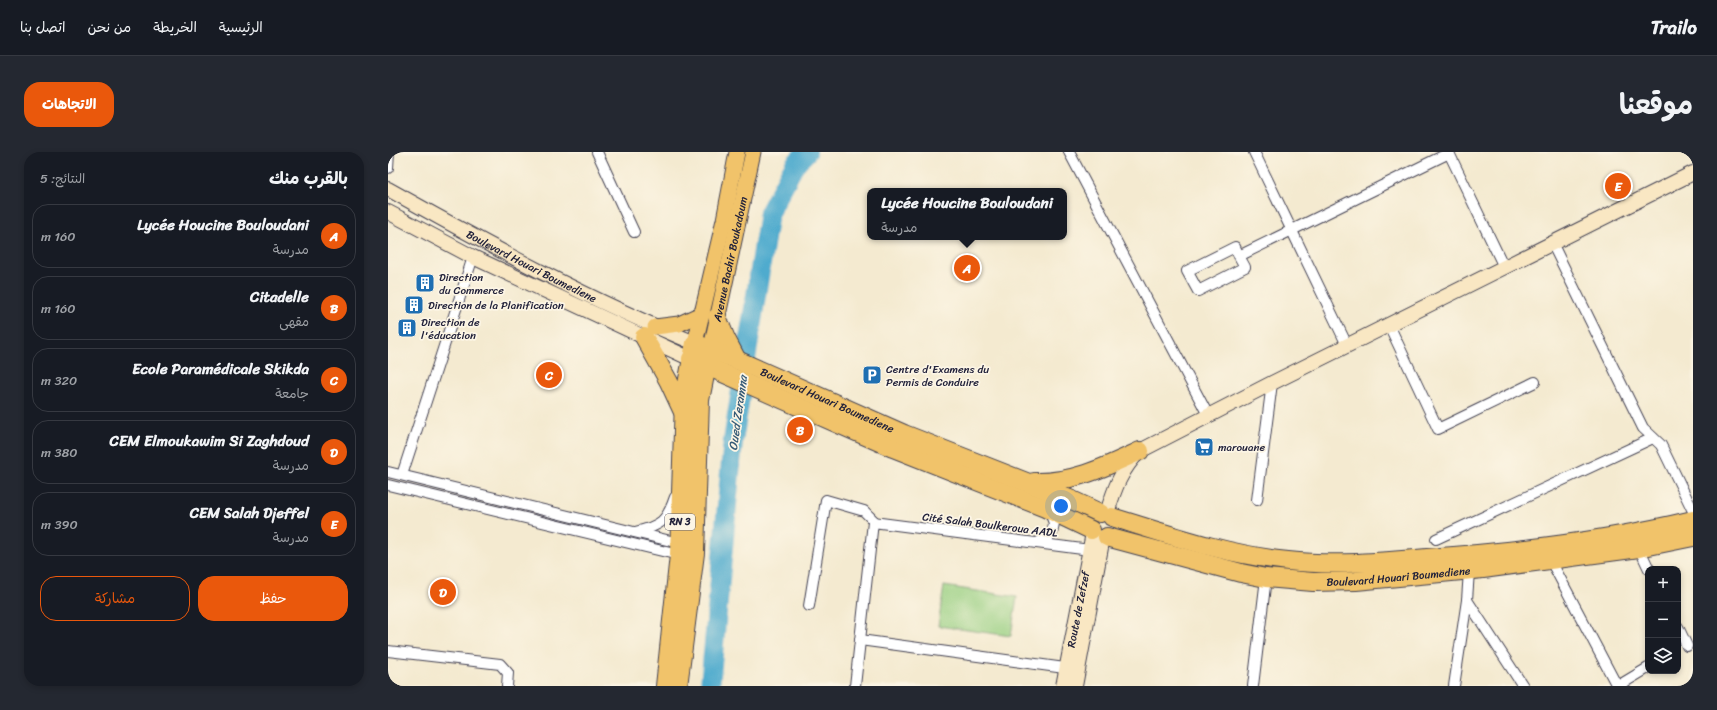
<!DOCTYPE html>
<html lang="ar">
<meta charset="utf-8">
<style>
:root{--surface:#171b24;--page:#242831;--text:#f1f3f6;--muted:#9ea1a6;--line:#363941;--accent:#ea580c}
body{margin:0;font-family:Sriracha,"Playpen Sans Arabic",sans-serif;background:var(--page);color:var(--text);direction:rtl}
.controls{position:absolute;right:12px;bottom:12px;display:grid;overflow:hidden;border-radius:8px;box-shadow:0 2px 6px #0003}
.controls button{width:36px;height:36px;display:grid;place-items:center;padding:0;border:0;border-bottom:1px solid var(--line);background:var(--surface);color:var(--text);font:20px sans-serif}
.you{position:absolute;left:673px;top:354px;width:14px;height:14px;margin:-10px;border:3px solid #fff;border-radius:50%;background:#1a73e8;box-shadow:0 0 0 6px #1a73e833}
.badge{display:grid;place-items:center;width:26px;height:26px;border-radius:50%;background:var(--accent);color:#fff;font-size:13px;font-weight:700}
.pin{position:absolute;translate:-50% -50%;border:2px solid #fff;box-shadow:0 1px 4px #0006}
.popup{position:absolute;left:479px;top:36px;width:200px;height:52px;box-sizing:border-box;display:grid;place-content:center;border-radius:8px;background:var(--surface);filter:drop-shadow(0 1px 3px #0005);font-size:13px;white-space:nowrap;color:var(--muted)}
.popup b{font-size:15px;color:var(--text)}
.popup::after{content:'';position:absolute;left:50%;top:100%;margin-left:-8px;border:8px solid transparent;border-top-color:var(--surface)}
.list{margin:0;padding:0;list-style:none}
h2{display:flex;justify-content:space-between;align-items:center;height:52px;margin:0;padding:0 16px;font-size:17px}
h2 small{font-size:13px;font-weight:400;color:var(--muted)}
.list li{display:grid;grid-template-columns:26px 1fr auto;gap:12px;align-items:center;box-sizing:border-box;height:64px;margin:0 8px 8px;padding:0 8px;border:1px solid var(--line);border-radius:16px}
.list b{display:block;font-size:15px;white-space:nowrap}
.list p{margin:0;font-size:13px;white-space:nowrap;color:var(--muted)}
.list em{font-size:13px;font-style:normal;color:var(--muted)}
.actions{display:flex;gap:8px;padding:12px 16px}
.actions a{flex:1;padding:9px 0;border:1px solid var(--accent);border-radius:16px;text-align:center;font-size:14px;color:var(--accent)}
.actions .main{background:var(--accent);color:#fff}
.icon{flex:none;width:22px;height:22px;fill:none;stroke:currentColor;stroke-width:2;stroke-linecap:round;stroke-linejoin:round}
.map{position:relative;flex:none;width:1305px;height:534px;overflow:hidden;direction:ltr;border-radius:16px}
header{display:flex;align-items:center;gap:24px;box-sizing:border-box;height:56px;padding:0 20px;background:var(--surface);border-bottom:1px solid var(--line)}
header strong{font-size:19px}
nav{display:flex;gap:22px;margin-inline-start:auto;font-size:14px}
.intro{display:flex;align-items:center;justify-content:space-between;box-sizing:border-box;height:96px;padding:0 24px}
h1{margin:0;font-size:28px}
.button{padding:10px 18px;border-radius:16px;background:var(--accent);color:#fff;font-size:14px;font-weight:700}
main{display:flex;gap:24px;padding:0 24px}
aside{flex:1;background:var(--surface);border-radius:16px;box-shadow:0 2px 6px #0003}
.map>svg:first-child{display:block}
</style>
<header>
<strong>Trailo</strong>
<nav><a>الرئيسية</a><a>الخريطة</a><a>من نحن</a><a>اتصل بنا</a></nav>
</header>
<div class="intro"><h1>موقعنا</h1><a class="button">الاتجاهات</a></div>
<main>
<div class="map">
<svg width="1305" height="534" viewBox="0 0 1305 534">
<rect width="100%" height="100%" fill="#fcf5e5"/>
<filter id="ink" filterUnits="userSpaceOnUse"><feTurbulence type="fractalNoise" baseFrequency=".025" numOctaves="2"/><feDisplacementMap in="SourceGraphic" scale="8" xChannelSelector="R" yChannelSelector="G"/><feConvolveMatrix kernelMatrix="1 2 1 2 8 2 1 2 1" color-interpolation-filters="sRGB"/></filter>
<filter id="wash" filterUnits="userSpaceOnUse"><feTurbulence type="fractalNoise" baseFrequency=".012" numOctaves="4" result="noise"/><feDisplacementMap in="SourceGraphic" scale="16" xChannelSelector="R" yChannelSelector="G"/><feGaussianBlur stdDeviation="0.9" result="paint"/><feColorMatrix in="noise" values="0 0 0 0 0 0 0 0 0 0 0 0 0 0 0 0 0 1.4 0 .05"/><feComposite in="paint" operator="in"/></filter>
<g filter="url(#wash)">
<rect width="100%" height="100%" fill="#f4ead0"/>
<path fill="#98cf81" stroke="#5d785e" d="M 556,434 L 629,445 L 623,484 L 550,474 Z"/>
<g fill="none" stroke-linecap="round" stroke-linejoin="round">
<path stroke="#50abce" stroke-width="20" d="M 322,534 L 345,289 L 381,61 L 407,12 L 419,0"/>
</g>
</g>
<g filter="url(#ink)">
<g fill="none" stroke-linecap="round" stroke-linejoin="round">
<g stroke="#424051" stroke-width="12">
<g id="street">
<path d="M 209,0 L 246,80"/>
<path d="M 681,0 L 820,263"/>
<path d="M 866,0 L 959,193"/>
<path d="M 0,16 L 1,0"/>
<path d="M 1164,91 L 1255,276 L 1273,293 L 1305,359"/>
<path d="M 851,104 L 857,115 L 810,139 L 799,119 L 847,95 L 851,104 L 1061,1 L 1116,115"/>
<path d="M 1001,173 L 1050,277 L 1147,230"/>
<path d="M 0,320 L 295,392"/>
<path d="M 14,323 L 85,105"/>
<path d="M 0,333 L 295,404"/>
<path d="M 869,348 L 884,231"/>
<path d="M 247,380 C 273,374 279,369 287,345"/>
<path d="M 1048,387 L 1265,286"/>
<path d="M 649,391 L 664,382 L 666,371 L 661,358"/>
<path d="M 1251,396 L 1261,417"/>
<path d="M 1163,409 L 1229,534"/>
<path d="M 1079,448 L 1135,534"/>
<path d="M 421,454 L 438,348 L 476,359 L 487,370"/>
<path d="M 1290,475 L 1299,494"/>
<path d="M 472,488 L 684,517"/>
<path d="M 0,499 L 112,512 L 120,521 L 119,534"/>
<path d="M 467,534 L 485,370 L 702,398 L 708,396"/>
<path d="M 865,534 L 878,426"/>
<path d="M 1066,534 L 1079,448 L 1081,419"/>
<path d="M 1230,534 L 1260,516"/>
</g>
</g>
<g stroke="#424051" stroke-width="16">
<g id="secondary">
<path id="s1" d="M 0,37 C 100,93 201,148 307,191"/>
<path d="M 0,60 L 85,105 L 303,207"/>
<path d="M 719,361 C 726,338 733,317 752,299 L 884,231 L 1305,21"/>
<path id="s2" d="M 675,534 L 705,381"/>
<path d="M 687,534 L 715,385"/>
</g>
</g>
<g stroke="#424051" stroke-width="17">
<g id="primary">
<path d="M 267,175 L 291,172 L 313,162"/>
<path d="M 307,191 L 336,68 L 349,0"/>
<path id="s3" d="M 323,196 L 365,0"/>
</g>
</g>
<g stroke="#424051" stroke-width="20">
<g id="highway">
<path d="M 329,165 L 338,187 L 349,208"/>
<path d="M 256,185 L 281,230 L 295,260"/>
<path d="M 303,207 L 505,296 L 657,356 L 703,378"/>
<path d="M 646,330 C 685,331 717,315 752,299"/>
<path d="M 724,365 C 782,383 840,403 900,409 C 946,414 993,410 1039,406 C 1128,400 1218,389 1305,368"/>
<path id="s4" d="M 719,385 L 853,421 L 878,426 L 925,430 L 968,429 L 1095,417 L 1251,396 L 1305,385"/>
<path id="s5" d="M 277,534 L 291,403 L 296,248 L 307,191 L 349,208 L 516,282 L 684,348 L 712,361"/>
<path d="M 290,534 L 307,401 L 312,248 L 321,203"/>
</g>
</g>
<use href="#street" stroke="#fff" stroke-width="10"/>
<use href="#secondary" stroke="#f9e7c3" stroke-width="14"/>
<use href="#primary" stroke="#f1c36a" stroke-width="15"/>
<use href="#highway" stroke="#f1c36a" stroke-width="18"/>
</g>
</g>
<defs>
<g id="building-square" transform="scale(1)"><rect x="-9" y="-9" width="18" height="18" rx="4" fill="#1f6fb2" stroke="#fcf5e5"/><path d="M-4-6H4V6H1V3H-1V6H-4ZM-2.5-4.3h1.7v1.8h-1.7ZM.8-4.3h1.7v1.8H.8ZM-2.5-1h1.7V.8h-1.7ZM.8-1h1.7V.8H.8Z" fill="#fff"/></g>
<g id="parking-square" transform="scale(1)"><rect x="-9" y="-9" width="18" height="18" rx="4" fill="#1f6fb2" stroke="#fcf5e5"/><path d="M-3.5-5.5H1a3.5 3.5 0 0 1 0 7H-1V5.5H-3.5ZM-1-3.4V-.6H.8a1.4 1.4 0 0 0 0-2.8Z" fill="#fff"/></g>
<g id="supermarket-square" transform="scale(1)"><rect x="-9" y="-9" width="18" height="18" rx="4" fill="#1f6fb2" stroke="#fcf5e5"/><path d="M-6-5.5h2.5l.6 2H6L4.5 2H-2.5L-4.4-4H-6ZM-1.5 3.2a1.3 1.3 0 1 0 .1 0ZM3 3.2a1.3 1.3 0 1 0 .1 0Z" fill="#fff"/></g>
</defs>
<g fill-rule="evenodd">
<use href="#building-square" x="37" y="131"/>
<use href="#building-square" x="26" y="153"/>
<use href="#building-square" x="19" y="176"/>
<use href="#parking-square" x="484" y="223"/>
<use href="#supermarket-square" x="816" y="295"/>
</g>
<g text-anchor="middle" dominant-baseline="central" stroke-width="3.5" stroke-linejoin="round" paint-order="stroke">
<rect fill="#fcf5e5" stroke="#63616e" stroke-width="1" x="277" y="362" width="30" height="16" rx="3"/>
<g font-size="10" font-weight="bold" fill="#22223b">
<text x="292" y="370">RN 3</text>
</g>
<g font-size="11" fill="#22223b" stroke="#fcf5e5">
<text stroke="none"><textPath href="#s3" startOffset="91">Avenue Bachir Boukadoum</textPath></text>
<text stroke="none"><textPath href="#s1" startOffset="163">Boulevard Houari Boumediene</textPath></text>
<text stroke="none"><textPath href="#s5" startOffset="489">Boulevard Houari Boumediene</textPath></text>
<text transform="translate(602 373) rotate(7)">Cité Salah Boulkeroua AADL</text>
<text stroke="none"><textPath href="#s4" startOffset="297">Boulevard Houari Boumediene</textPath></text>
<text stroke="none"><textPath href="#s2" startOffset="78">Route de Zefzef</textPath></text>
</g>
<g font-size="11" fill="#22223b" stroke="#fcf5e5" text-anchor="start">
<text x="51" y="125">Direction<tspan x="51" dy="13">du Commerce</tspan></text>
<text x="40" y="153">Direction de la Planification</text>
<text x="33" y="170">Direction de<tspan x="33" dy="13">l'éducation</tspan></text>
<text x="498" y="217">Centre d'Examens du<tspan x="498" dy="13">Permis de Conduire</tspan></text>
<text x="830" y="295">marouane</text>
</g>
<g font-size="12" font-style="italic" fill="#345976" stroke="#fcf5e5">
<text transform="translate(350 261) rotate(-82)">Oued Zeramna</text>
</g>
</g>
</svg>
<div class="controls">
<button>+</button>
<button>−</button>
<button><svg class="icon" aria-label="layers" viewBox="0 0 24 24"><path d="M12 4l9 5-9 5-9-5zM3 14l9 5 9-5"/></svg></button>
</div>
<div class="you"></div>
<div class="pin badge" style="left:579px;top:116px">A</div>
<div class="popup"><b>Lycée Houcine Bouloudani</b>مدرسة</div>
<div class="pin badge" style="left:412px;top:278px">B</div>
<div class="pin badge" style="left:161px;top:223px">C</div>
<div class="pin badge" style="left:55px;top:440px">D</div>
<div class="pin badge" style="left:1230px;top:34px">E</div>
</div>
<aside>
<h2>بالقرب منك<small>النتائج: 5</small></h2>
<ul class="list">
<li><span class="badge">A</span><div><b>Lycée Houcine Bouloudani</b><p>مدرسة</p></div><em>160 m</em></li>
<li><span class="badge">B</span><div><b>Citadelle</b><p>مقهى</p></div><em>160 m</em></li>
<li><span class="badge">C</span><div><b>Ecole Paramédicale Skikda</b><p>جامعة</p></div><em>320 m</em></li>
<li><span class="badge">D</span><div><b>CEM Elmoukawim Si Zaghdoud</b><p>مدرسة</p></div><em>380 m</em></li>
<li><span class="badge">E</span><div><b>CEM Salah Djeffel</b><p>مدرسة</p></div><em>390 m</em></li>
</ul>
<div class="actions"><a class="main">حفظ</a><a>مشاركة</a></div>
</aside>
</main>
